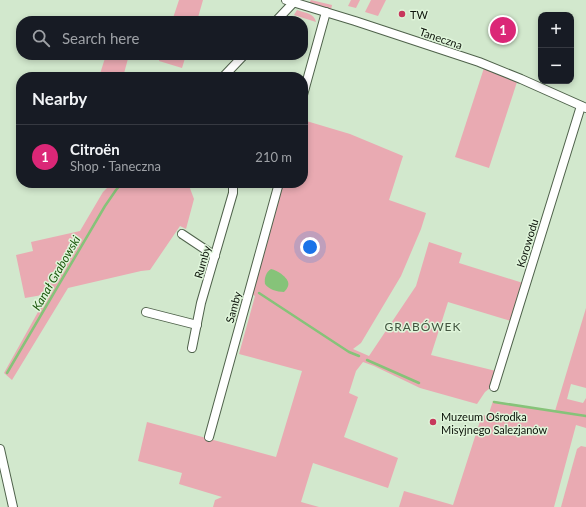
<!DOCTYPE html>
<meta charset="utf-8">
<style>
:root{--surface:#171b24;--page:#242831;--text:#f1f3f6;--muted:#9ea1a6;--line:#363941;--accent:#db2777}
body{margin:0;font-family:Lato,sans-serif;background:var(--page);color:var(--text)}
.controls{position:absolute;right:12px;top:12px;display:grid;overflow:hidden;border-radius:8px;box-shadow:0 2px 6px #0003}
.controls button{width:36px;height:36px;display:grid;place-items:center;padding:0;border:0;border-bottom:1px solid var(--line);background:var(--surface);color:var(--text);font:20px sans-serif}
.you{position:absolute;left:310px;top:247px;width:14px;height:14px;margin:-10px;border:3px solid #fff;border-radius:50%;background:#1a73e8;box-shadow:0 0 0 6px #1a73e833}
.badge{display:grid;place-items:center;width:26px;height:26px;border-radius:50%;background:var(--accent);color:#fff;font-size:13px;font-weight:700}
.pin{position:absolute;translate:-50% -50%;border:2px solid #fff;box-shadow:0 1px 4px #0006}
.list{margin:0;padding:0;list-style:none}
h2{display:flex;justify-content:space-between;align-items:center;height:52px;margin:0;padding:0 16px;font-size:17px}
h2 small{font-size:13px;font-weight:400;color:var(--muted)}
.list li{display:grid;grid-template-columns:26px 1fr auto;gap:12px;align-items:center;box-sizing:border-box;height:64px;padding:0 16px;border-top:1px solid var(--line)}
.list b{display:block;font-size:15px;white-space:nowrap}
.list p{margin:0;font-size:13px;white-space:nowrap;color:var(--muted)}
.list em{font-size:13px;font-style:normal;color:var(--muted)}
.icon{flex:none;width:22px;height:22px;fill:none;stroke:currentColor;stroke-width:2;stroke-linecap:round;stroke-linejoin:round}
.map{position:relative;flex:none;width:586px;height:507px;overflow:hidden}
.search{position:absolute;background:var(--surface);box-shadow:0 2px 6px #0003;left:16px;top:16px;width:292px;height:44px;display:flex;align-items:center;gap:10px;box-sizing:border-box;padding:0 14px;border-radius:16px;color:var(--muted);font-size:15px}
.panel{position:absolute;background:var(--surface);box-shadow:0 2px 6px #0003;left:16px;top:72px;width:292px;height:116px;border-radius:16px}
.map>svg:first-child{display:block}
</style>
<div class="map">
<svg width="586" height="507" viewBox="0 0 586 507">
<rect width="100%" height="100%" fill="#d2e8cd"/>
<g fill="#e9aab2">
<path d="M 179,0 L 203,0 L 197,21 L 172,21 Z"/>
<path d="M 311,0 L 332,5 L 331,10 L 309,3 Z"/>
<path d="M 351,0 L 360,0 L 356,8 L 348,6 Z"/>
<path d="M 371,0 L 386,0 L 378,16 L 365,12 Z"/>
<path d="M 297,10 C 305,13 314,13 316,22 L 294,15 Z"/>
<path d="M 106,55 L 129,55 L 123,77 L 99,77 Z"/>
<path d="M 161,55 L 186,55 L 182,68 L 159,61 Z"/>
<path d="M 484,68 L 517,82 L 489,168 L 455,157 Z"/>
<path d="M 303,120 L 350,134 L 403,156 L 389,200 L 426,213 L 421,229 L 401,276 L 361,343 L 353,349 L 369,356 L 416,286 L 429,242 L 462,253 L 459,263 L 523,283 L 511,321 L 448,302 L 431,355 L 496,371 L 490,388 L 485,392 L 477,404 L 420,388 L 374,366 L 363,362 L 356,371 L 349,393 L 358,397 L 344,437 L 398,458 L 388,488 L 313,463 L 301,502 L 319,507 L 213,507 L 215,500 L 222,497 L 179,484 L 182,473 L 138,461 L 147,422 L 276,457 L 302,371 L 239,354 L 255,296 L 252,294 L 282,183 L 303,183 Z"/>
<path d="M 112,183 L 188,183 L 194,199 L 186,229 L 180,226 L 150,270 L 141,271 L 68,288 L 12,380 L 4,373 L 48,294 L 25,298 L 16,255 L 33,251 L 31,242 L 80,231 L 103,192 Z"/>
<path d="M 586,308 L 586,388 L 571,384 L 567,399 L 583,403 L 586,398 L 586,428 L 576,425 L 554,507 L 399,507 L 404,491 L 453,505 L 482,415 L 488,416 L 493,401 L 555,411 Z"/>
<path d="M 581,446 L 586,447 L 586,507 L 561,507 L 577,449 Z"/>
</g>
<path fill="#86c379" d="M 271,269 C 275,270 277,271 280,273 C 288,279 292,284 284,292 C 277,292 268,289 265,284 C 264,278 266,272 271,269 Z"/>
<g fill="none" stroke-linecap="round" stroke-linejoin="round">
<g stroke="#86c379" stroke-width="2.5">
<path d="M 259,293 L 349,352 L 359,356"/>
<path d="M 367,360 L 419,383"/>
<path d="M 7,373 L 105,206 L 116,190 L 122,183"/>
<path d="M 494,402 L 586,416"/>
</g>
<g stroke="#4f624b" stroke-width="10">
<g id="street">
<path d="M 286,0 L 355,21 L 479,62 L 521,79 L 586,108"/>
<path d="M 276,21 L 293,3"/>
<path d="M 223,77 L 244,55"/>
<path d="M 303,95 L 326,12"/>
<path d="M 182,234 L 215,256"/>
<path d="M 146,312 L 197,325"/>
<path d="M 192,348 L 201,303 L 233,193 L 233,183"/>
<path d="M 494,387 L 581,106"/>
<path d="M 209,437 L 279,183"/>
<path d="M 0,449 L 13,507"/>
</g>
</g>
<use href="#street" stroke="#fff" stroke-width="8"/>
</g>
<g fill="#c7375c" stroke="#dff5da" stroke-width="1.5">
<circle cx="402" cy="14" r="4"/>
<circle cx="433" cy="422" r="4"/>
</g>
<g text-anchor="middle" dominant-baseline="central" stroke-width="3" stroke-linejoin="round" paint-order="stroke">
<g font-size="11" fill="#0b1209" stroke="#dff5da" text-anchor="start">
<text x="410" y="14">TW</text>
<text x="441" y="416">Muzeum Ośrodka<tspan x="441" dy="13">Misyjnego Salezjanów</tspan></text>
</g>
<g font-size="11" fill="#0b1209" stroke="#dff5da">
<text transform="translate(441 38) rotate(19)">Taneczna</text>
<text transform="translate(527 243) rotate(-73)">Korowodu</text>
<text transform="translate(202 262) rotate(-74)">Rumby</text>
<text transform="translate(233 307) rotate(-75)">Samby</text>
</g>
<g font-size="12" font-style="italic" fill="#1c570d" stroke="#dff5da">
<text transform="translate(56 273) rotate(-60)">Kanał Grabowski</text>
</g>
<g font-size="12" letter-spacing="1" fill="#435640" stroke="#dff5da">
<text x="423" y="326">GRABÓWEK</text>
</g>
</g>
</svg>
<div class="controls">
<button>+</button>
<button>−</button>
</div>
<div class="you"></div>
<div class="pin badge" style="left:503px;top:30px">1</div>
<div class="search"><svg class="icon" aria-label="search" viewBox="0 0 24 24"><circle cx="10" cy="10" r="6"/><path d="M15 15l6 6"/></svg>Search here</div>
<section class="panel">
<h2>Nearby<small></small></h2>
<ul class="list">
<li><span class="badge">1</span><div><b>Citroën</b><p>Shop · Taneczna</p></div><em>210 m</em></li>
</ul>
</section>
</div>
